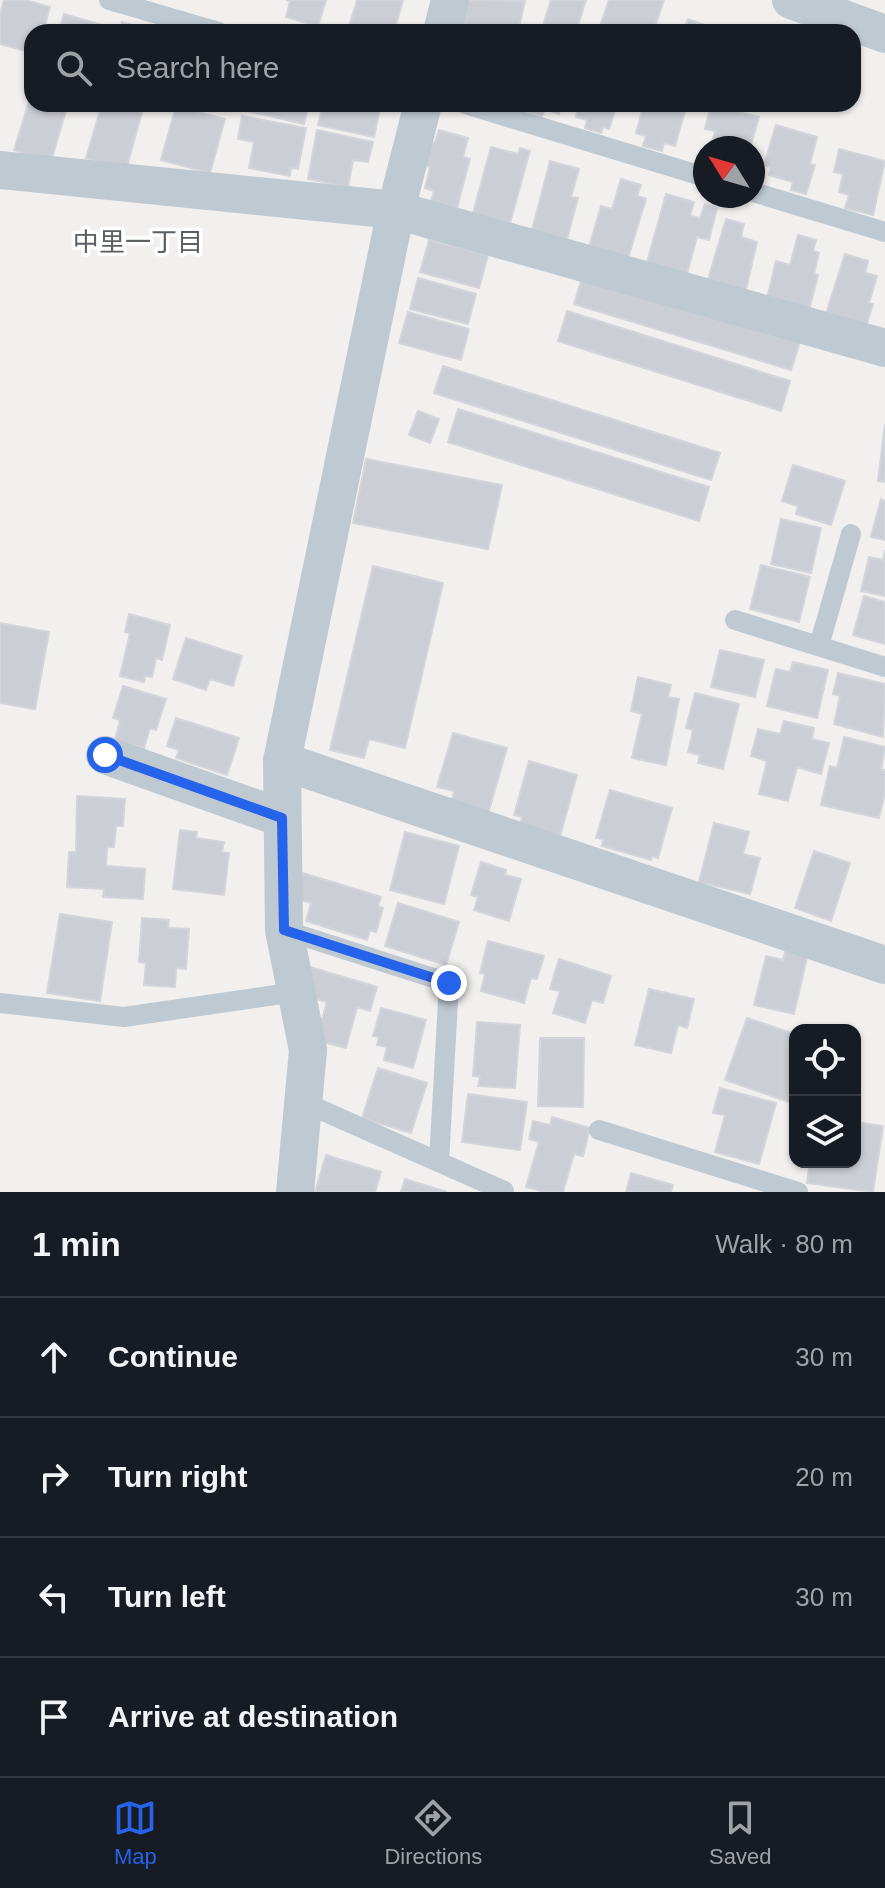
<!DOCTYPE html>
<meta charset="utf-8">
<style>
:root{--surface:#171b24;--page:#242831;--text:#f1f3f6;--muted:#9ea1a6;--line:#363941;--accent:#2563eb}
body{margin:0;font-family:Helvetica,"Noto Sans JP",sans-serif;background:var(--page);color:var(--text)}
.controls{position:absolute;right:24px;bottom:24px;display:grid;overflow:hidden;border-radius:16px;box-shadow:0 2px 6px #0004}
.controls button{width:72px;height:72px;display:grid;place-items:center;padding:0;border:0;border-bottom:2px solid var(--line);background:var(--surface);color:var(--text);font:40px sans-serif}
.compass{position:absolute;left:693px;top:136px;width:72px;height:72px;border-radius:50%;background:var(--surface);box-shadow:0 2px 6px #0004;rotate:307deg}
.stop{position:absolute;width:24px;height:24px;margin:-18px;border:6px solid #2563eb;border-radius:50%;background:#fff}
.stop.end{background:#2563eb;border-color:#fff;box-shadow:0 2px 8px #0008}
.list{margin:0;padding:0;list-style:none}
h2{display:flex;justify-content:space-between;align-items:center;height:104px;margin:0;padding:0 32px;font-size:34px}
h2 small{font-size:26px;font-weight:400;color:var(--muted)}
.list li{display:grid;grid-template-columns:52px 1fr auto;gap:24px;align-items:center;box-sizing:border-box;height:120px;padding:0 32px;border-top:2px solid var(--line)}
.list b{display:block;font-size:30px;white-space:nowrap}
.list em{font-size:26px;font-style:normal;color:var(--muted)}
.icon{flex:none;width:44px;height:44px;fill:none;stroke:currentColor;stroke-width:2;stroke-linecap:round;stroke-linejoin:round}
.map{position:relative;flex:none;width:885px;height:1192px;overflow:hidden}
.search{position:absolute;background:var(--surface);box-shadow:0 2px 6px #0004;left:24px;right:24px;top:24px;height:88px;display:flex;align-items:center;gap:20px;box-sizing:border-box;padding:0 28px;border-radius:24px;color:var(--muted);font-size:30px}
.sheet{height:584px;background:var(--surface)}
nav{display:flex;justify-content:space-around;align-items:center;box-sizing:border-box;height:112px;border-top:2px solid var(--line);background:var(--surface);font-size:22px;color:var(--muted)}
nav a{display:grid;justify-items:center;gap:4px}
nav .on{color:var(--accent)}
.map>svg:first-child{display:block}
</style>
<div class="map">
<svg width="885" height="1192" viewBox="0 0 885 1192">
<rect width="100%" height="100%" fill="#f2efef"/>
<g fill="#cbced4" stroke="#d3d5db" stroke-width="2">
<path d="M 4,0 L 25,0 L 50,7 L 43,32 L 32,32 L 32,53 L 0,44 L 0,14 Z"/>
<path d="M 286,0 L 326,0 L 318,26 L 286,17 L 290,1 Z"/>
<path d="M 357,0 L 403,0 L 394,32 L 348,30 Z"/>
<path d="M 462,0 L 525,1 L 518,32 L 455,30 Z"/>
<path d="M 551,0 L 586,0 L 576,31 L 570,28 L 569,32 L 541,32 Z"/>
<path d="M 609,0 L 664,0 L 653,32 L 598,32 Z"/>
<path d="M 64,14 L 102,25 L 100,32 L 59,32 Z"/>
<path d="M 688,19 L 723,32 L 683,32 Z"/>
<path d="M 122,22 L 159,32 L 119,32 Z"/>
<path d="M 32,92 L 32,104 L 68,104 L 51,161 L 14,150 Z"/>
<path d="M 102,104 L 124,104 L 143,109 L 126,170 L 86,158 Z"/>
<path d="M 250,104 L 309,104 L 304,124 L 248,111 Z"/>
<path d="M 323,104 L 381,104 L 374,137 L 318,125 Z"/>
<path d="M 528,104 L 562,104 L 559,114 L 545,109 L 542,116 L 526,111 Z"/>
<path d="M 579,104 L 617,104 L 609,129 L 603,127 L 601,133 L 585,128 L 587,120 L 576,117 Z"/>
<path d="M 644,104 L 687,104 L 675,146 L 664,143 L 662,151 L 643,146 L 646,136 L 636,133 Z"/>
<path d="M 711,105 L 759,117 L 750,148 L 711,148 L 715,131 L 705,129 Z"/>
<path d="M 176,106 L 225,119 L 210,173 L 161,160 Z"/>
<path d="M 242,116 L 306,128 L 298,169 L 291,168 L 290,176 L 249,168 L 254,142 L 238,139 Z"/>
<path d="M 776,125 L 817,137 L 810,164 L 815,165 L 806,194 L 791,190 L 793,182 L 769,175 L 771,167 L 764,165 Z"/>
<path d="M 317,130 L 373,142 L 368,162 L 353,160 L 348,187 L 308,179 Z"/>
<path d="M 439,130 L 468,138 L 463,157 L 470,159 L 457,208 L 431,201 L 434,191 L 425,188 L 430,167 L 420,164 L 426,141 L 435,143 Z"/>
<path d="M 491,147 L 518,154 L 520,148 L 530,151 L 510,223 L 473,213 Z"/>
<path d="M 839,149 L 885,161 L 873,215 L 845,208 L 849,195 L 839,192 L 843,174 L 834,172 Z"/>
<path d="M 550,161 L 579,169 L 571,197 L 578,198 L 567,239 L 532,230 Z"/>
<path d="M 621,179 L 641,185 L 637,196 L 646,199 L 628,258 L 589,247 L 601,206 L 612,209 Z"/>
<path d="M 666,194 L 694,202 L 690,216 L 700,218 L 705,204 L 717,208 L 709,240 L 697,237 L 686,277 L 646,266 Z"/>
<path d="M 726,219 L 744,224 L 741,237 L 757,242 L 745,294 L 707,283 Z"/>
<path d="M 798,235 L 816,240 L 813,251 L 819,253 L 814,274 L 818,275 L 808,314 L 766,303 L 776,261 L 790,265 Z"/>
<path d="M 429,240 L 488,255 L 479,288 L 420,272 Z"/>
<path d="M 845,254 L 868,261 L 865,273 L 877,276 L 869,303 L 873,304 L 864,333 L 824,320 Z"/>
<path d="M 583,274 L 801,339 L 791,370 L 574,304 Z"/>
<path d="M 418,278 L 476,294 L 468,324 L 410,309 Z"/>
<path d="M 567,311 L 790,381 L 781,411 L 558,341 Z"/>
<path d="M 408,312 L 469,329 L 461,360 L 399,343 Z"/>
<path d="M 443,366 L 720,453 L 711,480 L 434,393 Z"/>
<path d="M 458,409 L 709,487 L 699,521 L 448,442 Z"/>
<path d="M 418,411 L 439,419 L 430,443 L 409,435 Z"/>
<path d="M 885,424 L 885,482 L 878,481 Z"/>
<path d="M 366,459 L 502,485 L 488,549 L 353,523 Z"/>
<path d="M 793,465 L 845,481 L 831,525 L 796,514 L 798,506 L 782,501 Z"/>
<path d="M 881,499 L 885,501 L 885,540 L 871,537 Z"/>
<path d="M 781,519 L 821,528 L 811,573 L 771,564 Z"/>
<path d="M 885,550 L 885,596 L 861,591 L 869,557 L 883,560 Z"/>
<path d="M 761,565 L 810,577 L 799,622 L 750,609 Z"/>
<path d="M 373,566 L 443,583 L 405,748 L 369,739 L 364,758 L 330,750 Z"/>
<path d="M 864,596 L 885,602 L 885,644 L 853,635 Z"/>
<path d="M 129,614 L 170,625 L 162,660 L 156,658 L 152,677 L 145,676 L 144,682 L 120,676 L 130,633 L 125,632 Z"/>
<path d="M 0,623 L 49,632 L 35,709 L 0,703 Z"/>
<path d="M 186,638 L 242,656 L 233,686 L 210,679 L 206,690 L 173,679 Z"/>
<path d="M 720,650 L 764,660 L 755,697 L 711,687 Z"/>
<path d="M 793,662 L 828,670 L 817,718 L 767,706 L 776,669 L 790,672 Z"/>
<path d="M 838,673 L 885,684 L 883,737 L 834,724 L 840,696 L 833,694 Z"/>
<path d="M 638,677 L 671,685 L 668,697 L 679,699 L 666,765 L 632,758 L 642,714 L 631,711 Z"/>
<path d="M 123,686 L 166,699 L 156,730 L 150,728 L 144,748 L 115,740 L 120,720 L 113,718 Z"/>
<path d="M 695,693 L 739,704 L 723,769 L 698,763 L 700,755 L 688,752 L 693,730 L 686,728 Z"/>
<path d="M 176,718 L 239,738 L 227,775 L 176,758 L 179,750 L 167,746 Z"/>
<path d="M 784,721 L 814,728 L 812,739 L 829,743 L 821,774 L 797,767 L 788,801 L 759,794 L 767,761 L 751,756 L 758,729 L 780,734 Z"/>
<path d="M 453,733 L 507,748 L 488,814 L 451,803 L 454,791 L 437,787 Z"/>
<path d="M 844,737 L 885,747 L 881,770 L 885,770 L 885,793 L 879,818 L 821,805 L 830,766 L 837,768 Z"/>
<path d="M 529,761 L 577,775 L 560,836 L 520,825 L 522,817 L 514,815 Z"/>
<path d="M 610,790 L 672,808 L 658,858 L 652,856 L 651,860 L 602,846 L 603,839 L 596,838 Z"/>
<path d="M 77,796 L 125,799 L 123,826 L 116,826 L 114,847 L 107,847 L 106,866 L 145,869 L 143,899 L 103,897 L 104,889 L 67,887 L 69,852 L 76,852 Z"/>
<path d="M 714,823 L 749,832 L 743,854 L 760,858 L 750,894 L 699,882 Z"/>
<path d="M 180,830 L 197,832 L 196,838 L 224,842 L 222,852 L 229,853 L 224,895 L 173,889 Z"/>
<path d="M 405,832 L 459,846 L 444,904 L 390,890 Z"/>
<path d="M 814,851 L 850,863 L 831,921 L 795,908 Z"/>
<path d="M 481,862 L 506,870 L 505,875 L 521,879 L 509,921 L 474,910 L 478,897 L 471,895 Z"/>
<path d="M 303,873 L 381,897 L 378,906 L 383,908 L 376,932 L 370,930 L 367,940 L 306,921 L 311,903 L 294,898 Z"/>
<path d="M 398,903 L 459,922 L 446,965 L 385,946 Z"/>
<path d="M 60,914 L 112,922 L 100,1001 L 47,993 Z"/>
<path d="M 142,918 L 169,920 L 168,928 L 189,929 L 186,969 L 176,968 L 175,987 L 144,985 L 146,963 L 139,962 Z"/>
<path d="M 488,941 L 544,956 L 537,979 L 531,978 L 524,1003 L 481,991 L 485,974 L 480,973 Z"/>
<path d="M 786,948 L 808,953 L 794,1014 L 754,1005 L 766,956 L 783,960 Z"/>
<path d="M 559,959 L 611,976 L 603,1003 L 592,1000 L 585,1023 L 553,1013 L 560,991 L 550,989 Z"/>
<path d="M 310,967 L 377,987 L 370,1011 L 357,1007 L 346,1048 L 316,1040 L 327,1002 L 309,997 Z"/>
<path d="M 649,989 L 694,999 L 687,1028 L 678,1025 L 671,1053 L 635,1045 Z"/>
<path d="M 381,1008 L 426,1020 L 413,1068 L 384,1060 L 387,1047 L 377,1045 L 379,1037 L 373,1036 Z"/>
<path d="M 747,1018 L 795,1034 L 795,1104 L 725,1080 Z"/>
<path d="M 477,1022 L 520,1025 L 515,1088 L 478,1086 L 480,1077 L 473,1076 Z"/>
<path d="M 540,1038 L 584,1038 L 583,1107 L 538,1106 Z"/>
<path d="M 378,1068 L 427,1083 L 411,1133 L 362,1118 Z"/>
<path d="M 720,1088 L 776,1103 L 759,1164 L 715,1152 L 725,1115 L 713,1113 Z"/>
<path d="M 468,1094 L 527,1102 L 520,1150 L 462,1142 Z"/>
<path d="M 552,1117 L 590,1128 L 583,1156 L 574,1154 L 563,1192 L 545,1192 L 526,1187 L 539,1142 L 529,1139 L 533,1121 L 550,1125 Z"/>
<path d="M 855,1122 L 883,1126 L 873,1192 L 807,1183 L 810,1162 L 855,1162 Z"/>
<path d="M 326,1155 L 381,1172 L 375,1192 L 315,1192 Z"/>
<path d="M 631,1173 L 673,1185 L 671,1192 L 626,1192 Z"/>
<path d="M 405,1179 L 447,1192 L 401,1192 Z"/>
</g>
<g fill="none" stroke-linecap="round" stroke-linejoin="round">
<g stroke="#bfc9d2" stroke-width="20">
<path d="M 109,0 L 219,32"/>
<path d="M 465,104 L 705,177"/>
<path d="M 753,192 L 885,232"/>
<path d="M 735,620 L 885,667"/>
<path d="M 819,646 L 851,534"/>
<path d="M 284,930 L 449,983 L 439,1162"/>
<path d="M 0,1003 L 124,1017 L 296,992"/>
<path d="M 303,1102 L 504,1191"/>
<path d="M 599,1130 L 798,1192"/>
</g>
<g stroke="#bfc9d2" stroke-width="38">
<path d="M 791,0 L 885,34"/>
<path d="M 442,32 L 450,0"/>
<path d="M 0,170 L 396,210 L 885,348"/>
<path d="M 105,755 L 282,818"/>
<path d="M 282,761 L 885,965"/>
<path d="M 295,1192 L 308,1050 L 284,930 L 282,761 L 396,210 L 423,104"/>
</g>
</g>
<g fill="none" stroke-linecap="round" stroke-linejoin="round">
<path stroke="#2563eb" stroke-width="10" d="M 105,755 L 282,818 L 284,930 L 449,983"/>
</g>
<g text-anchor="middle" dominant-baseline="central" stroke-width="7" stroke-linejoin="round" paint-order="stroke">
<g font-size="26" fill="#5b5f64" stroke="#fff">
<text x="138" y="242">中里一丁目</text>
</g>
</g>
</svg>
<div class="controls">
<button><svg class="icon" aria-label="locate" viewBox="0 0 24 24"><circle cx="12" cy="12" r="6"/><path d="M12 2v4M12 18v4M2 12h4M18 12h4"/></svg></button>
<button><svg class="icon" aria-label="layers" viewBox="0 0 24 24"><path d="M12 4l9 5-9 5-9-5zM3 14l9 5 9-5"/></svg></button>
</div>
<svg class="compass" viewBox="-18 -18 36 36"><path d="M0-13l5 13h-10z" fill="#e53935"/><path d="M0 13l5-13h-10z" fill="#9ea1a6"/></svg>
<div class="stop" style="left:105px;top:755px"></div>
<div class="stop end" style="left:449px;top:983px"></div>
<div class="search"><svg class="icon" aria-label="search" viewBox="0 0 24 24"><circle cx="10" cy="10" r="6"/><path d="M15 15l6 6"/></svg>Search here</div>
</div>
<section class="sheet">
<h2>1 min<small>Walk · 80 m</small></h2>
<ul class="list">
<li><svg class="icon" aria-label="ahead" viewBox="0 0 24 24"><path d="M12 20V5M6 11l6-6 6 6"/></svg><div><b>Continue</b></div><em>30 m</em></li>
<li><svg class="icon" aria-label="right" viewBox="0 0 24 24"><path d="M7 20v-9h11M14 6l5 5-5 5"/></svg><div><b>Turn right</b></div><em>20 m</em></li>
<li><svg class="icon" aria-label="left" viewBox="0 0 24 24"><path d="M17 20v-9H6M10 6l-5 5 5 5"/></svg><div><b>Turn left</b></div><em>30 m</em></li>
<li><svg class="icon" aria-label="arrive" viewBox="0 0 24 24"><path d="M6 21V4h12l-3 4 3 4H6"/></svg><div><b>Arrive at destination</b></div></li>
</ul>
</section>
<nav>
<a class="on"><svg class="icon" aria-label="map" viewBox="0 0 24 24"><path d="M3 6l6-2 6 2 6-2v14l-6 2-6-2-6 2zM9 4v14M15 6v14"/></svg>Map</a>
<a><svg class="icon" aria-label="directions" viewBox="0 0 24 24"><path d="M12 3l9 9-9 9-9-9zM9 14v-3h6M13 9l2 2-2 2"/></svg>Directions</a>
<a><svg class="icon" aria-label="saved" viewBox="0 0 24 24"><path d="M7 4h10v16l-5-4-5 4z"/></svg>Saved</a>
</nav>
